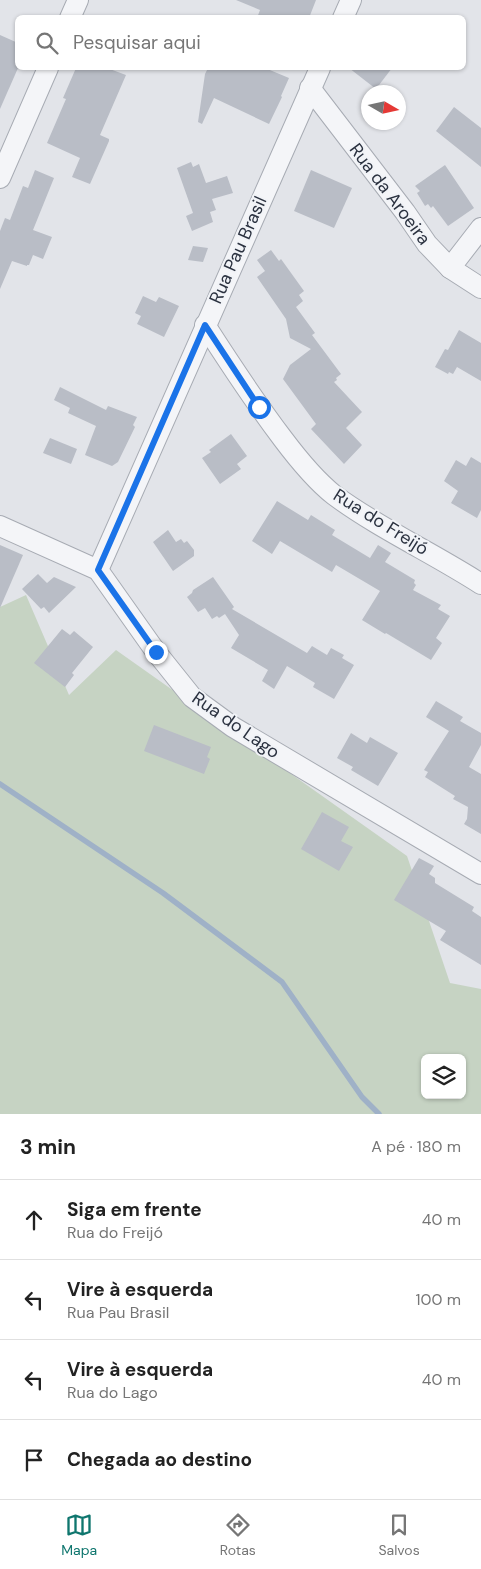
<!DOCTYPE html>
<html lang="pt">
<meta charset="utf-8">
<style>
:root{--surface:#fff;--page:#f6f6f6;--text:#222;--muted:#767676;--line:#e0e0e0;--accent:#0f766e}
body{margin:0;font-family:"DM Sans",sans-serif;background:var(--page);color:var(--text)}
.controls{position:absolute;right:15px;bottom:15px;display:grid;overflow:hidden;border-radius:8px;box-shadow:0 1px 4px #0004}
.controls button{width:45px;height:45px;display:grid;place-items:center;padding:0;border:0;border-bottom:1px solid var(--line);background:var(--surface);color:var(--text);font:25px sans-serif}
.compass{position:absolute;left:361px;top:85px;width:45px;height:45px;border-radius:50%;background:var(--surface);box-shadow:0 1px 4px #0004;rotate:99deg}
.stop{position:absolute;width:15px;height:15px;margin:-11px;border:4px solid #1a73e8;border-radius:50%;background:#fff}
.stop.end{background:#1a73e8;border-color:#fff;box-shadow:0 1px 5px #0008}
.list{margin:0;padding:0;list-style:none}
h2{display:flex;justify-content:space-between;align-items:center;height:65px;margin:0;padding:0 20px;font-size:21px}
h2 small{font-size:16px;font-weight:400;color:var(--muted)}
.list li{display:grid;grid-template-columns:32px 1fr auto;gap:15px;align-items:center;box-sizing:border-box;height:80px;padding:0 20px;border-top:1px solid var(--line)}
.list b{display:block;font-size:19px;white-space:nowrap}
.list p{margin:0;font-size:16px;white-space:nowrap;color:var(--muted)}
.list em{font-size:16px;font-style:normal;color:var(--muted)}
.icon{flex:none;width:28px;height:28px;fill:none;stroke:currentColor;stroke-width:2;stroke-linecap:round;stroke-linejoin:round}
.map{position:relative;flex:none;width:481px;height:1114px;overflow:hidden}
.search{position:absolute;background:var(--surface);box-shadow:0 1px 4px #0004;left:15px;right:15px;top:15px;height:55px;display:flex;align-items:center;gap:12px;box-sizing:border-box;padding:0 18px;border-radius:8px;color:var(--muted);font-size:19px}
.sheet{height:385px;background:var(--surface)}
nav{display:flex;justify-content:space-around;align-items:center;box-sizing:border-box;height:70px;border-top:1px solid var(--line);background:var(--surface);font-size:14px;color:var(--muted)}
nav a{display:grid;justify-items:center;gap:2px}
nav .on{color:var(--accent)}
.map>svg:first-child{display:block}
</style>
<div class="map">
<svg width="481" height="1114" viewBox="0 0 481 1114">
<rect width="100%" height="100%" fill="#e2e4e9"/>
<path fill="#c6d3c3" fill-rule="evenodd" d="M 26,595 L 69,695 L 116,650 L 407,856 L 450,983 L 481,989 L 481,1114 L 0,1114 L 0,607 ZM 425,1058 L 462,1058 L 462,1095 L 425,1095 Z"/>
<g fill="none" stroke-linecap="round" stroke-linejoin="round">
<path stroke="#9fb1c7" stroke-width="5.5" d="M 0,784 L 163,893 L 282,982 L 362,1097 L 379,1114"/>
</g>
<g fill="#b9bdc6">
<path d="M 236,0 L 316,0 L 309,18 L 257,18 L 260,10 Z"/>
<path d="M 0,35 L 18,43 L 18,68 L 0,109 Z"/>
<path d="M 76,68 L 107,68 L 126,75 L 100,135 L 109,139 L 109,141 L 90,184 L 72,177 L 80,158 L 47,143 L 66,99 L 63,98 Z"/>
<path d="M 208,68 L 265,68 L 289,78 L 281,96 L 282,97 L 269,124 L 214,98 L 202,124 L 198,122 L 205,74 Z"/>
<path d="M 349,68 L 392,68 L 376,89 Z"/>
<path d="M 454,107 L 481,128 L 481,167 L 436,131 Z"/>
<path d="M 191,162 L 193,167 L 199,164 L 206,183 L 227,176 L 233,193 L 212,199 L 216,210 L 210,212 L 213,222 L 192,231 L 186,216 L 193,213 L 177,168 Z"/>
<path d="M 445,165 L 474,208 L 448,226 L 433,206 L 431,208 L 428,204 L 425,206 L 417,193 L 420,191 L 415,186 Z"/>
<path d="M 35,170 L 54,178 L 33,230 L 52,237 L 43,259 L 33,255 L 29,265 L 27,265 L 27,266 L 12,261 L 0,289 L 0,231 L 5,218 L 10,220 L 23,186 L 28,188 Z"/>
<path d="M 311,170 L 352,188 L 334,228 L 294,211 Z"/>
<path d="M 193,246 L 208,248 L 203,262 L 188,260 Z"/>
<path d="M 271,250 L 279,261 L 281,259 L 304,291 L 299,295 L 303,301 L 296,307 L 315,333 L 312,335 L 341,374 L 336,378 L 337,380 L 334,382 L 362,412 L 346,428 L 362,445 L 344,464 L 311,429 L 316,424 L 283,379 L 290,365 L 311,349 L 290,338 L 286,319 L 257,277 L 265,271 L 257,260 Z"/>
<path d="M 143,296 L 156,302 L 159,297 L 179,306 L 164,337 L 137,324 L 141,316 L 135,313 Z"/>
<path d="M 459,330 L 481,343 L 481,381 L 457,367 L 453,374 L 449,372 L 448,374 L 435,367 L 445,349 L 448,350 Z"/>
<path d="M 60,387 L 106,410 L 108,406 L 137,417 L 133,425 L 135,427 L 118,462 L 112,466 L 85,455 L 96,426 L 68,413 L 70,408 L 54,400 Z"/>
<path d="M 231,434 L 247,456 L 237,464 L 241,469 L 220,484 L 202,458 L 211,452 L 209,450 Z"/>
<path d="M 50,438 L 77,449 L 71,464 L 43,453 Z"/>
<path d="M 471,457 L 481,463 L 481,510 L 477,518 L 451,503 L 458,491 L 444,481 L 456,460 L 466,466 Z"/>
<path d="M 277,501 L 308,520 L 311,515 L 335,530 L 332,535 L 370,558 L 378,545 L 391,553 L 385,562 L 415,580 L 414,583 L 416,585 L 413,590 L 441,605 L 438,609 L 450,616 L 436,638 L 442,643 L 431,660 L 386,633 L 385,634 L 362,620 L 380,591 L 336,565 L 332,572 L 280,541 L 272,554 L 252,541 Z"/>
<path d="M 168,530 L 176,542 L 181,539 L 184,543 L 187,541 L 194,550 L 194,556 L 173,571 L 153,542 Z"/>
<path d="M 0,545 L 23,555 L 0,608 Z"/>
<path d="M 38,574 L 47,583 L 54,577 L 76,587 L 49,613 L 44,607 L 41,609 L 22,589 Z"/>
<path d="M 213,577 L 234,607 L 232,609 L 307,653 L 312,646 L 327,655 L 331,648 L 344,655 L 342,658 L 354,665 L 334,699 L 313,687 L 315,683 L 287,666 L 274,689 L 262,681 L 268,670 L 231,648 L 239,635 L 225,614 L 219,618 L 217,616 L 212,619 L 205,608 L 198,612 L 187,597 L 192,593 L 193,590 Z"/>
<path d="M 62,629 L 70,635 L 74,631 L 93,647 L 72,673 L 74,675 L 65,687 L 34,663 Z"/>
<path d="M 436,701 L 463,717 L 460,721 L 481,733 L 481,745 L 469,767 L 481,774 L 481,834 L 464,824 L 467,819 L 468,807 L 453,799 L 455,796 L 425,777 L 428,772 L 424,770 L 449,731 L 426,717 Z"/>
<path d="M 154,725 L 211,747 L 207,757 L 210,759 L 204,774 L 144,751 Z"/>
<path d="M 351,733 L 367,743 L 370,737 L 398,753 L 378,786 L 351,770 L 353,767 L 337,758 Z"/>
<path d="M 322,812 L 349,827 L 341,841 L 353,847 L 339,871 L 301,849 Z"/>
<path d="M 419,858 L 434,866 L 429,874 L 435,878 L 435,883 L 474,907 L 472,911 L 481,917 L 481,965 L 440,940 L 446,931 L 394,900 Z"/>
</g>
<g fill="none" stroke-linecap="round" stroke-linejoin="round">
<g stroke="#a7abb3" stroke-width="22">
<g id="minor">
<path d="M 70,18 L 78,0"/>
<path d="M 343,18 L 351,0"/>
<path d="M 310,88 L 405,212 L 427,244 L 450,268 L 481,288"/>
<path d="M 0,178 L 48,68"/>
<path d="M 450,268 L 481,228"/>
<path d="M 205,325 C 230,364 255,402 283,439 C 298,459 314,479 334,495 C 380,529 433,553 481,584"/>
<path d="M 0,526 L 98,570 L 156,652 L 192,697 L 233,727 L 481,874"/>
<path d="M 98,570 L 320,68"/>
</g>
</g>
<use href="#minor" stroke="#f4f5f8" stroke-width="20"/>
</g>
<g fill="none" stroke-linecap="round" stroke-linejoin="round">
<path stroke="#1a73e8" stroke-width="6" d="M 156,652 L 98,570 L 205,325 L 259,407"/>
</g>
<g text-anchor="middle" dominant-baseline="central" stroke-width="4" stroke-linejoin="round" paint-order="stroke">
<g font-size="18" fill="#2b3240" stroke="#f1f3f7">
<text transform="translate(390 194) rotate(53)">Rua da Aroeira</text>
<text transform="translate(238 250) rotate(-66)">Rua Pau Brasil</text>
<text transform="translate(381 522) rotate(32)">Rua do Freijó</text>
<text transform="translate(236 725) rotate(35)">Rua do Lago</text>
</g>
</g>
</svg>
<div class="controls">
<button><svg class="icon" aria-label="layers" viewBox="0 0 24 24"><path d="M12 4l9 5-9 5-9-5zM3 14l9 5 9-5"/></svg></button>
</div>
<svg class="compass" viewBox="-18 -18 36 36"><path d="M0-13l5 13h-10z" fill="#e53935"/><path d="M0 13l5-13h-10z" fill="#767676"/></svg>
<div class="stop" style="left:259px;top:407px"></div>
<div class="stop end" style="left:156px;top:652px"></div>
<div class="search"><svg class="icon" aria-label="search" viewBox="0 0 24 24"><circle cx="10" cy="10" r="6"/><path d="M15 15l6 6"/></svg>Pesquisar aqui</div>
</div>
<section class="sheet">
<h2>3 min<small>A pé · 180 m</small></h2>
<ul class="list">
<li><svg class="icon" aria-label="ahead" viewBox="0 0 24 24"><path d="M12 20V5M6 11l6-6 6 6"/></svg><div><b>Siga em frente</b><p>Rua do Freijó</p></div><em>40 m</em></li>
<li><svg class="icon" aria-label="left" viewBox="0 0 24 24"><path d="M17 20v-9H6M10 6l-5 5 5 5"/></svg><div><b>Vire à esquerda</b><p>Rua Pau Brasil</p></div><em>100 m</em></li>
<li><svg class="icon" aria-label="left" viewBox="0 0 24 24"><path d="M17 20v-9H6M10 6l-5 5 5 5"/></svg><div><b>Vire à esquerda</b><p>Rua do Lago</p></div><em>40 m</em></li>
<li><svg class="icon" aria-label="arrive" viewBox="0 0 24 24"><path d="M6 21V4h12l-3 4 3 4H6"/></svg><div><b>Chegada ao destino</b></div></li>
</ul>
</section>
<nav>
<a class="on"><svg class="icon" aria-label="map" viewBox="0 0 24 24"><path d="M3 6l6-2 6 2 6-2v14l-6 2-6-2-6 2zM9 4v14M15 6v14"/></svg>Mapa</a>
<a><svg class="icon" aria-label="directions" viewBox="0 0 24 24"><path d="M12 3l9 9-9 9-9-9zM9 14v-3h6M13 9l2 2-2 2"/></svg>Rotas</a>
<a><svg class="icon" aria-label="saved" viewBox="0 0 24 24"><path d="M7 4h10v16l-5-4-5 4z"/></svg>Salvos</a>
</nav>
